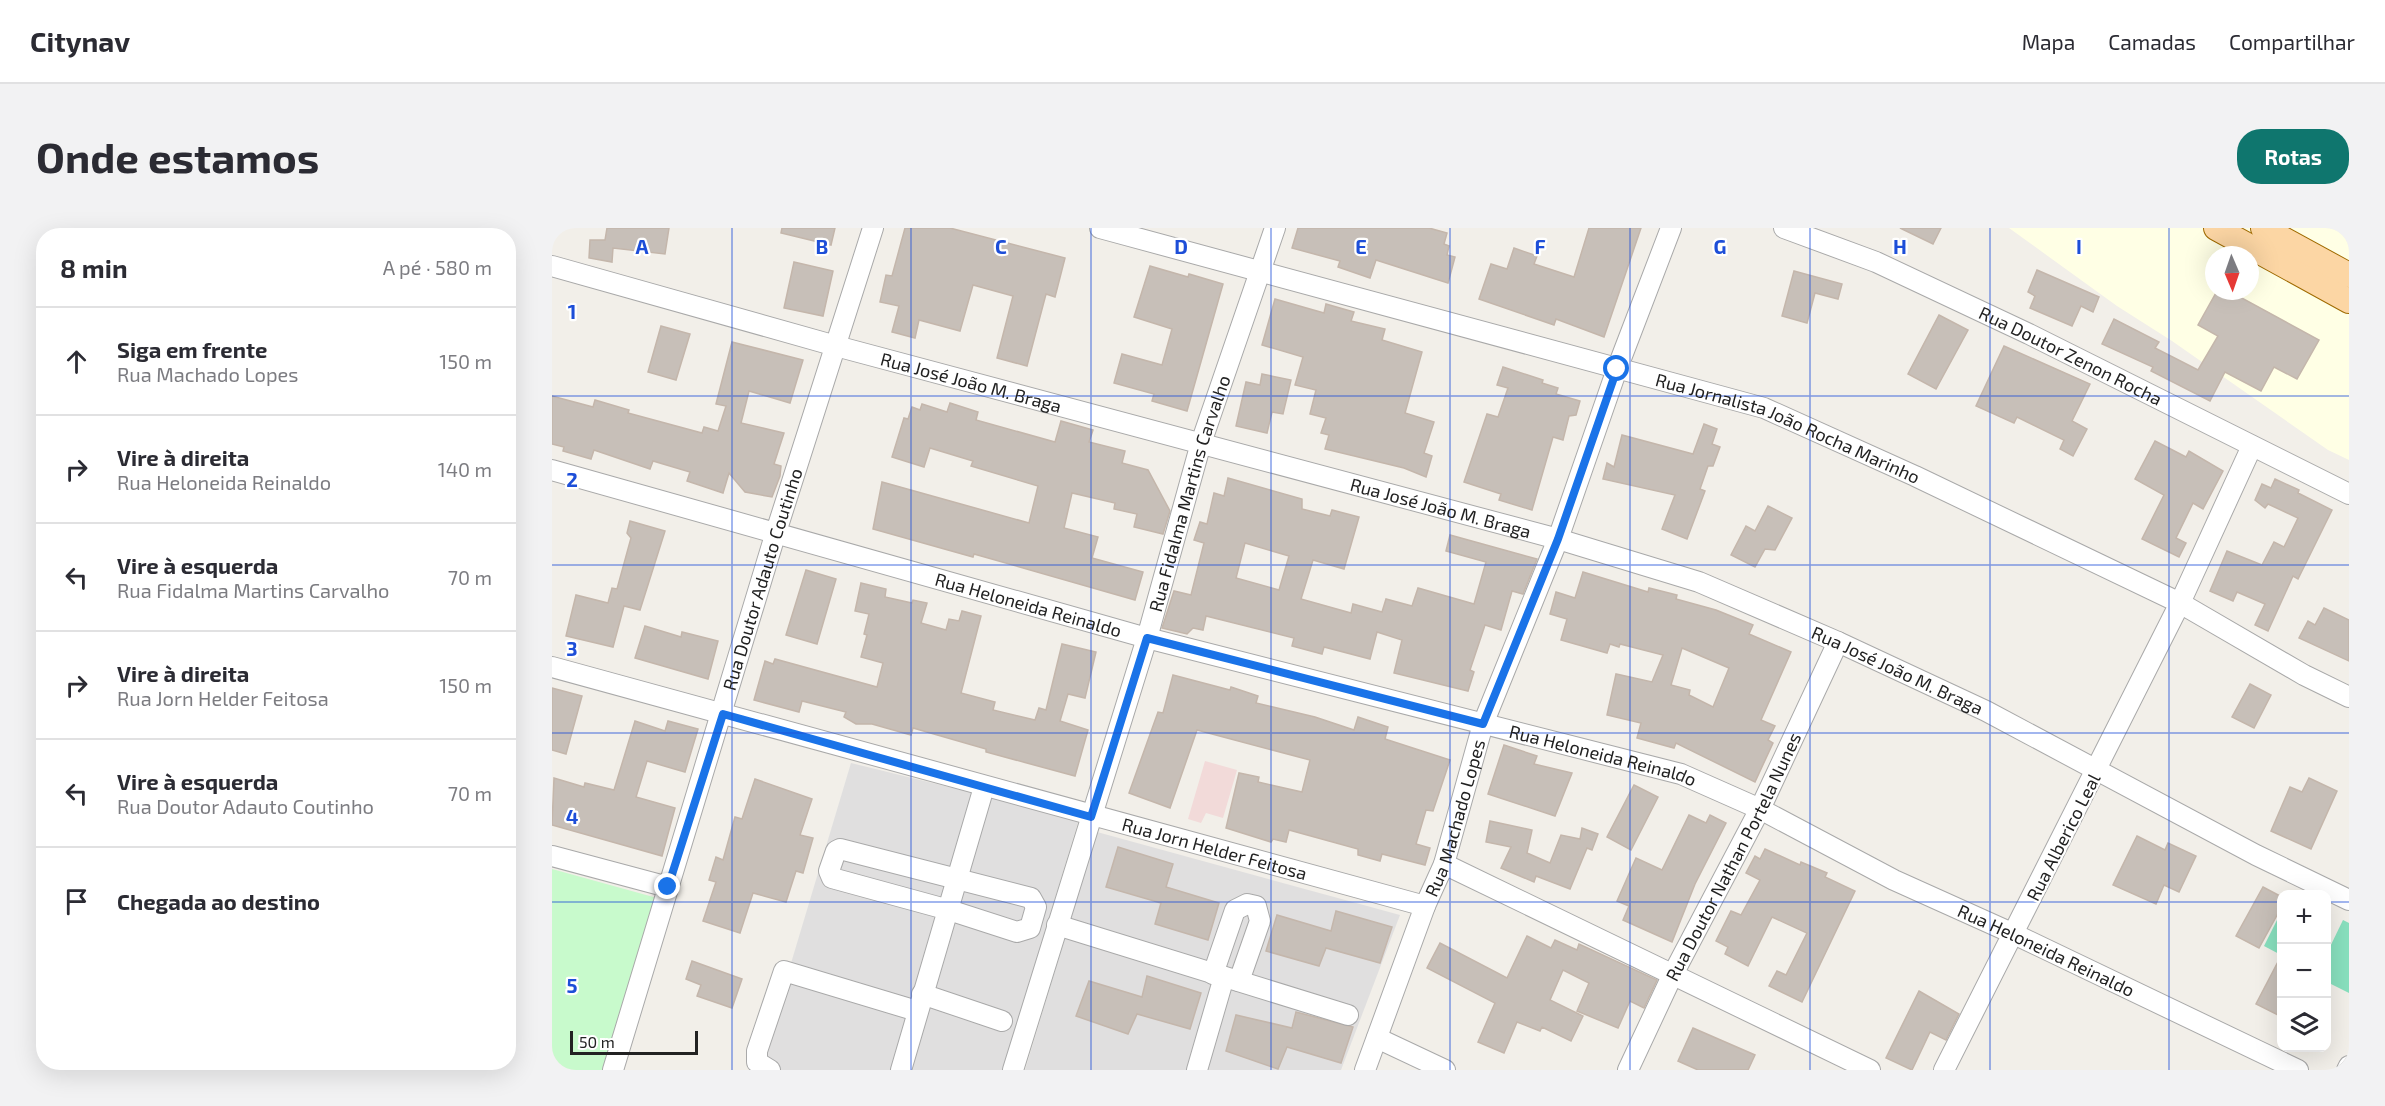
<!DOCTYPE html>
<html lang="pt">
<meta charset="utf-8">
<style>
:root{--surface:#fff;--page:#f2f2f3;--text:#2b2b33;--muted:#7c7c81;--line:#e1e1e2;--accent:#0f766e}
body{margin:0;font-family:"Exo 2",sans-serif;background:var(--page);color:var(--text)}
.controls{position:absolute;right:18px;bottom:18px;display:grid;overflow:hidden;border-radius:12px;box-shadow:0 6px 24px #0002}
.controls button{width:54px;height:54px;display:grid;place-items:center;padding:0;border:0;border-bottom:2px solid var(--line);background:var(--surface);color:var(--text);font:30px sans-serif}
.compass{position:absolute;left:1653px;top:18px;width:54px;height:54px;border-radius:50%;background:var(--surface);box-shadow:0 6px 24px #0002;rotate:178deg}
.scale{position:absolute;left:18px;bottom:15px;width:128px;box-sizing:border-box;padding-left:6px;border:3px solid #222;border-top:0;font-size:16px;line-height:21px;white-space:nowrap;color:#222;-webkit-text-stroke:4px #fff;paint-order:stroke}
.stop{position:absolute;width:18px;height:18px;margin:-14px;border:4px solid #1a73e8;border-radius:50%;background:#fff}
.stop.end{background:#1a73e8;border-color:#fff;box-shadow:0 2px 6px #0008}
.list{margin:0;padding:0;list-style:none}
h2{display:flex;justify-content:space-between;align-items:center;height:78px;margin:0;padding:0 24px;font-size:26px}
h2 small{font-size:20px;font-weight:400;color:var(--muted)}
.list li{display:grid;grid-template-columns:39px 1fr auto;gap:18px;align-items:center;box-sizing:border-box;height:108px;padding:0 24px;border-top:2px solid var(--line)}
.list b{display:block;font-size:22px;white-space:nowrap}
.list p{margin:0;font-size:20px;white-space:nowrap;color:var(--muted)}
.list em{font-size:20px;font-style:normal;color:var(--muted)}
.icon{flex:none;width:33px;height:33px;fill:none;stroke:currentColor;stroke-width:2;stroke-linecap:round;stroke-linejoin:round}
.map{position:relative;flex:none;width:1797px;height:842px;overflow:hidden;border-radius:24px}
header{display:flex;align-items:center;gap:36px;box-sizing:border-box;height:84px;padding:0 30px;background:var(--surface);border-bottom:2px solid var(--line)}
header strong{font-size:28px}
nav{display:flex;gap:33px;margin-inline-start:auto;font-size:21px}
.intro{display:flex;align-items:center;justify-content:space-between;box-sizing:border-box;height:144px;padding:0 36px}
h1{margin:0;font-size:42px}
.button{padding:15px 27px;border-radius:24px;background:var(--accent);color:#fff;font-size:21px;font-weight:700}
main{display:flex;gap:36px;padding:0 36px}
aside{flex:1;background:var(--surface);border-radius:24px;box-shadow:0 6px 24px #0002}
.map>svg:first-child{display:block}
</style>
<header>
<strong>Citynav</strong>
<nav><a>Mapa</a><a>Camadas</a><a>Compartilhar</a></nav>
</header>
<div class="intro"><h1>Onde estamos</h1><a class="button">Rotas</a></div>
<main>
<aside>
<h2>8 min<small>A pé · 580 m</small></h2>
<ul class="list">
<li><svg class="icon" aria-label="ahead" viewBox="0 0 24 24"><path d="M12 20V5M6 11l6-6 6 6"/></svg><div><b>Siga em frente</b><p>Rua Machado Lopes</p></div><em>150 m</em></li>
<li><svg class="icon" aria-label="right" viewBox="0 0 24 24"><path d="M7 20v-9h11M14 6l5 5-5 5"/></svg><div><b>Vire à direita</b><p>Rua Heloneida Reinaldo</p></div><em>140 m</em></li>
<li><svg class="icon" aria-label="left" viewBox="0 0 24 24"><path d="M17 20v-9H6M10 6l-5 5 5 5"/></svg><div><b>Vire à esquerda</b><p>Rua Fidalma Martins Carvalho</p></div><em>70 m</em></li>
<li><svg class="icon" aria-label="right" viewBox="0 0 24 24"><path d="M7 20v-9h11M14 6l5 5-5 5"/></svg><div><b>Vire à direita</b><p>Rua Jorn Helder Feitosa</p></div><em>150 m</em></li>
<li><svg class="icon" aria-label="left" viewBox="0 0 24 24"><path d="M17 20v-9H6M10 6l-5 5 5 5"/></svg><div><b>Vire à esquerda</b><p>Rua Doutor Adauto Coutinho</p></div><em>70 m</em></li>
<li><svg class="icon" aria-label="arrive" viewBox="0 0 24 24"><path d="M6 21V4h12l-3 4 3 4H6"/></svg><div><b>Chegada ao destino</b></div></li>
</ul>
</aside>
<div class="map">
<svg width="1797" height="842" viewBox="0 0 1797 842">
<rect width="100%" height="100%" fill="#f2efe9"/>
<g fill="#e0dfdf">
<path d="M 299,535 L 527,591 L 451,842 L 207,842 Z"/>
<path d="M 545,604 L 848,687 L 789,842 L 473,842 Z"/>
</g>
<path fill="#f2dad9" d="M 653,533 L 685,542 L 671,590 L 654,585 L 649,595 L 636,591 Z"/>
<path fill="#ffffe5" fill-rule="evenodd" d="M 1457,0 L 1797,0 L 1797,232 L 1776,222 L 1620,113 L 1565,78 ZM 1662,27 L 1698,27 L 1698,63 L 1662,63 Z"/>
<path fill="#c8facc" d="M 0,641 L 105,670 L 52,842 L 0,842 Z"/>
<g fill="#88e0be">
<path d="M 1729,684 L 1729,727 L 1712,718 Z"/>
<path d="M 1791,692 L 1797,695 L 1797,765 L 1775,754 L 1775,725 Z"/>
</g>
<g fill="#c7bfb8" stroke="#c4b6ab" stroke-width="1.5" fill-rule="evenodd">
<path d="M 55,0 L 117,0 L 113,26 L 61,20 L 60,34 L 37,30 L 38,12 L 53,12 Z"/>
<path d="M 230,0 L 283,0 L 279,17 L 229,5 Z"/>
<path d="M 353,0 L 398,0 L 513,30 L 503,69 L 494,66 L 475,138 L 445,130 L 461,68 L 421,57 L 408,103 L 367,92 L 363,110 L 340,104 L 347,78 L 328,74 L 334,47 L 340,48 Z"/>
<path d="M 746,0 L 877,0 L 895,5 L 892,16 L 897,18 L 895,27 L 903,29 L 896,55 L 824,32 L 818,50 L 786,39 L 788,33 L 740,20 Z"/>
<path d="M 1037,0 L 1089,0 L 1052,109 L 1004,91 L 1002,97 L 927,71 L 939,36 L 955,41 L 962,20 L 985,28 L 982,36 L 1022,49 Z"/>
<path d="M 1348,0 L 1389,0 L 1381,16 Z"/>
<path d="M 242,34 L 281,43 L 271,88 L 232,80 Z"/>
<path d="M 598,38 L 636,49 L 637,46 L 671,56 L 635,183 L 600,173 L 602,166 L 562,155 L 570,126 L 610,137 L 620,101 L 582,89 Z"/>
<path d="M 1485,42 L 1547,69 L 1541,84 L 1529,78 L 1520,98 L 1478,80 L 1483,68 L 1476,64 Z"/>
<path d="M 1242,43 L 1290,56 L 1286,71 L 1263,65 L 1255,95 L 1230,88 Z"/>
<path d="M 1665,63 L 1677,63 L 1767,112 L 1745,151 L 1722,139 L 1709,163 L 1673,144 L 1658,173 L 1599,143 L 1601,139 L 1550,116 L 1562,91 L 1607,114 L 1603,120 L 1646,142 L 1666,108 L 1646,97 Z"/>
<path d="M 723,71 L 772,85 L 774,76 L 802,84 L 799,93 L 833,101 L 830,112 L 870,124 L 853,185 L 882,194 L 872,225 L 880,228 L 874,249 L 852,240 L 773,221 L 777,207 L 769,205 L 774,190 L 758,186 L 764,162 L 743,157 L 751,129 L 710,117 Z"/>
<path d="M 1387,87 L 1416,102 L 1384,161 L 1356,146 Z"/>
<path d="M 109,98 L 138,106 L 124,152 L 96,144 Z"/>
<path d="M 180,114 L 251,132 L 238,175 L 197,163 L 189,195 L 232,205 L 222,236 L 229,238 L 228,248 L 220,269 L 193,264 L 177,245 L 171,265 L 135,253 L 138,244 L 101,233 L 98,241 L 42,222 L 39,231 L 11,223 L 12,219 L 0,216 L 0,168 L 41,179 L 43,172 L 77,182 L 76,185 L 150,205 L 152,199 L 166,203 L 174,178 L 164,176 Z"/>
<path d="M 1452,118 L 1538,156 L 1520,193 L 1535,201 L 1521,228 L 1508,221 L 1512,212 L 1465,189 L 1462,195 L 1424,178 Z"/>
<path d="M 951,139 L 991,152 L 990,155 L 1006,160 L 1004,166 L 1028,173 L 1024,187 L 1017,188 L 1011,212 L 1001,209 L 980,282 L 947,272 L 949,266 L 912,254 L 935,186 L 946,189 L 956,160 L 945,157 Z"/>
<path d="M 710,146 L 739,152 L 731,186 L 720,184 L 715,205 L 684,198 L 694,154 L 708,157 Z"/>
<path d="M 398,175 L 426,184 L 424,192 L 503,214 L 509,193 L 541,202 L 537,214 L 573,223 L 570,235 L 596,242 L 618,283 L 611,306 L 582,299 L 585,286 L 562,281 L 563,275 L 520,265 L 512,300 L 546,309 L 540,330 L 591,344 L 583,372 L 422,326 L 421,329 L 321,301 L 330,254 L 477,295 L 486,258 L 419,238 L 421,233 L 378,220 L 372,239 L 340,229 L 352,190 L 356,191 L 360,179 L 368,182 L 370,176 L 395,184 Z"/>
<path d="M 1152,196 L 1165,201 L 1160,216 L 1168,219 L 1161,238 L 1156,238 L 1148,261 L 1153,263 L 1135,311 L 1110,301 L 1123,267 L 1051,251 L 1055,235 L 1062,239 L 1070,207 L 1141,226 Z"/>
<path d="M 1603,213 L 1634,229 L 1637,223 L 1671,243 L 1651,281 L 1641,275 L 1624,310 L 1634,315 L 1627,329 L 1590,311 L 1612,267 L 1583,251 Z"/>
<path d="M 676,250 L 750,271 L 750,281 L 778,288 L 780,282 L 807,289 L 792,341 L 761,332 L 749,371 L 799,385 L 801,376 L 830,384 L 834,371 L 860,378 L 866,360 L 922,376 L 934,334 L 894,323 L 898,307 L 985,331 L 971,366 L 960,363 L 949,402 L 933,397 L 918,442 L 922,444 L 916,463 L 842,445 L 850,412 L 825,404 L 818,431 L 772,419 L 770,426 L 740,418 L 742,410 L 654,388 L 651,402 L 641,400 L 635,406 L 610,400 L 622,363 L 639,367 L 652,315 L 642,312 L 648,294 L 655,296 L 662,265 L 672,268 ZM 693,315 L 737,328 L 727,362 L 684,350 Z"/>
<path d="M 1723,251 L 1747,262 L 1746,265 L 1780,282 L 1746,351 L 1741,348 L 1716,403 L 1703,397 L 1713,376 L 1685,364 L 1681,373 L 1658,363 L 1675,323 L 1710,337 L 1722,314 L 1732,319 L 1746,290 L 1716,276 L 1713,280 L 1703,272 L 1710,256 L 1719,260 Z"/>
<path d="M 1216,278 L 1240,290 L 1223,322 L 1213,321 L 1203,339 L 1179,327 L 1194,298 L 1203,303 Z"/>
<path d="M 78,293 L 113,303 L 88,382 L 72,378 L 61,419 L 14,408 L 24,367 L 56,375 L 60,360 L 65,361 L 79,310 L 75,305 Z"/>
<path d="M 254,342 L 284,351 L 265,416 L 234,407 Z"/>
<path d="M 1031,344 L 1096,364 L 1097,360 L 1125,367 L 1124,371 L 1164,382 L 1201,397 L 1197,406 L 1239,424 L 1209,492 L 1223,498 L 1216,512 L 1221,515 L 1203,554 L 1124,515 L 1122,520 L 1085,510 L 1089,495 L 1055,487 L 1064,446 L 1100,454 L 1111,427 L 1068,416 L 1067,419 L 1058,416 L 1055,425 L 1009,412 L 1015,391 L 998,386 L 1004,364 L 1023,370 ZM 1130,420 L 1177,440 L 1161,479 L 1137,467 L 1138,462 L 1119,457 Z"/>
<path d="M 309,355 L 334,361 L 333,369 L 360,375 L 361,372 L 375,375 L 369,395 L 394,402 L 397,391 L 407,393 L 410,383 L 429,388 L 409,465 L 443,474 L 441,482 L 483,492 L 487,480 L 494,482 L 510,416 L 544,424 L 533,470 L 516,466 L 508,493 L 536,502 L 523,548 L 434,524 L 434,521 L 361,500 L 359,507 L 320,496 L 304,496 L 292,489 L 294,484 L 250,473 L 247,484 L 202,472 L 213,433 L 221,436 L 223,431 L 325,459 L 331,435 L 309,429 L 315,407 L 312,406 L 317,386 L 303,383 Z"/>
<path d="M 1772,380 L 1797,392 L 1797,433 L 1747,410 L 1756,393 L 1763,397 Z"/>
<path d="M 93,398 L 129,409 L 130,404 L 166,413 L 156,451 L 83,430 Z"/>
<path d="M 621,447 L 678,462 L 679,459 L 706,468 L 704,475 L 763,489 L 802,502 L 806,489 L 836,499 L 833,511 L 898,532 L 881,583 L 874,582 L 864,616 L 878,620 L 873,637 L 830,626 L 828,633 L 806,627 L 806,621 L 737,602 L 734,614 L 721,611 L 719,614 L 674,600 L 687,545 L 707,549 L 706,554 L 750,564 L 758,532 L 645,502 L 618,580 L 577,565 L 606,484 L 611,485 Z"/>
<path d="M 1698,456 L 1719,467 L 1702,500 L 1680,489 Z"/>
<path d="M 0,460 L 30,468 L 14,526 L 0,522 Z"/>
<path d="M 83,493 L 113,503 L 116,493 L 146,501 L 133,544 L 95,533 L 84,569 L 123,580 L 110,628 L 0,597 L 2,550 L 32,559 L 33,555 L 62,562 Z"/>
<path d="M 952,517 L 985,528 L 982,536 L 1020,545 L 1003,588 L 936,566 Z"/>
<path d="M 1757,550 L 1785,563 L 1759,621 L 1719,603 L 1738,559 L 1750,564 Z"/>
<path d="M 203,551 L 260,571 L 248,607 L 261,610 L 251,645 L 244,643 L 234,674 L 201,665 L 188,705 L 151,693 L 164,654 L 157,652 L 164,629 L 171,632 L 183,589 L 190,591 Z"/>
<path d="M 1082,557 L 1106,569 L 1079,622 L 1055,609 Z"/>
<path d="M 1137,587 L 1154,595 L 1158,587 L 1174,595 L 1143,656 L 1120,714 L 1071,692 L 1077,678 L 1065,673 L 1084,630 L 1110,642 Z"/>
<path d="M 938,593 L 980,602 L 975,625 L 998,635 L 1009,607 L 1028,611 L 1030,600 L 1046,606 L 1040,622 L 1035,620 L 1018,661 L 984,648 L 982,654 L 949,640 L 959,619 L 934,614 Z"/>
<path d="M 1585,608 L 1613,622 L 1616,615 L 1644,628 L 1627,664 L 1612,657 L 1604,676 L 1561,657 Z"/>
<path d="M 566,619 L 621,636 L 614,659 L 667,675 L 656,712 L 603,696 L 609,675 L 554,659 Z"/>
<path d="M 1213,621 L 1248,637 L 1249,634 L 1275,645 L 1273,649 L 1303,663 L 1250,774 L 1217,758 L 1225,743 L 1234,747 L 1255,705 L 1220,689 L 1196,738 L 1173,726 L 1176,719 L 1164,713 L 1179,683 L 1189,687 L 1208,652 L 1194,645 L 1203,628 L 1208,631 Z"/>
<path d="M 1711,659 L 1730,669 L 1730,678 L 1707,720 L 1684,708 Z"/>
<path d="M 784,683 L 840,699 L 828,735 L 774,720 L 767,738 L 714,723 L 725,687 L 779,703 Z"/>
<path d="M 975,708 L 999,720 L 1003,712 L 1025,722 L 1027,716 L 1105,752 L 1092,780 L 1078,773 L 1066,800 L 1025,783 L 1037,755 L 1011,742 L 998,772 L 1031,788 L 1019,813 L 990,799 L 988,803 L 965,794 L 952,825 L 926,814 L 943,775 L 875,740 L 888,715 L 955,750 Z"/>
<path d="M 1730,726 L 1730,789 L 1704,776 Z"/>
<path d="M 140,733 L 190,751 L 180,780 L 145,768 L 149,757 L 134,751 Z"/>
<path d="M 595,748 L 649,765 L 638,801 L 585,786 L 576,806 L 524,788 L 537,753 L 590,769 Z"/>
<path d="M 1367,763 L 1407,786 L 1394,812 L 1378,804 L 1360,842 L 1334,830 Z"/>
<path d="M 744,784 L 801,799 L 789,835 L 735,819 L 726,841 L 674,823 L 684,787 L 740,800 Z"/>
<path d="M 1141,800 L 1203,827 L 1196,842 L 1146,842 L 1126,833 Z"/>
</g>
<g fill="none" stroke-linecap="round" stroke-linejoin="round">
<g stroke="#a9a9a9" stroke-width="22">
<g id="minor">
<path id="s1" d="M 548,0 L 1212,180 L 1363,248 L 1628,375 L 1392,842"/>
<path id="s2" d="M 1232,0 L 1324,34 L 1477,106 L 1797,266"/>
<path id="s3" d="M 0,38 L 284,118 L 1006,311 L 1147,354 L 1286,414 L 1434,483 L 1704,627 L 1797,672"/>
<path d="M 1700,218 L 1628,375 L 1752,447 L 1797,469"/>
<path id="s4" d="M 0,242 L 595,410 L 1129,546 L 1208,581 L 1342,652 L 1462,706 L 1746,842"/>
<path id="s5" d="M 0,439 L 873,678"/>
<path d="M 288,621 L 479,670 L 484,679 L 478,700 L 465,704 L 397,682 L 280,650 L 277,643 L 284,623 Z"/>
<path d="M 0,628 L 116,659"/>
<path d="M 892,636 L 1318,842"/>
<path d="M 505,697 L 796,787"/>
<path d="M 661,746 L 683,682 L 695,676 L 704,678 L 708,693 L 687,753"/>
<path d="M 370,766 L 450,793"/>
<path d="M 825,810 L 893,842"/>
<path id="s6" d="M 61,842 L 224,304 L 321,0"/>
<path d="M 218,842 L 205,834 L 205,823 L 232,743 L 365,783"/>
<path d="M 349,842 L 432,559"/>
<path id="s7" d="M 461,842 L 595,410 L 649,215 L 723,0"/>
<path d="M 645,842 L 672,749"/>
<path id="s8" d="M 813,842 L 873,678 L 892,636 L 931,496 L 1006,311 L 1065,141 L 1119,0"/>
<path id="s9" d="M 1076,842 L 1120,748 L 1208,581 L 1286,414"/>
<path d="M 1795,842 L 1797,838"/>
</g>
</g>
<g stroke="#a06b00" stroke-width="26">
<g id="major">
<path d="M 1664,0 L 1797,73"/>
<path d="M 1711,0 L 1797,47"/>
</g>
</g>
<use href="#minor" stroke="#fff" stroke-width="20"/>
<use href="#major" stroke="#fcd6a4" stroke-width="24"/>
</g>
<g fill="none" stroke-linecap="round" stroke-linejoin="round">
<path stroke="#1a73e8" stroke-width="8" d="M 116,659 L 171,486 L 539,589 L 595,410 L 931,496 L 1006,311 L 1065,141"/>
</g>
<path fill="none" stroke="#1d4ed8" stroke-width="1.5" stroke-opacity="0.55" d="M 180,0 L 180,842M 359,0 L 359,842M 539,0 L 539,842M 719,0 L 719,842M 898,0 L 898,842M 1078,0 L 1078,842M 1258,0 L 1258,842M 1438,0 L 1438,842M 1617,0 L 1617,842M 0,168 L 1797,168M 0,337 L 1797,337M 0,505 L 1797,505M 0,674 L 1730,674M 1774,674 L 1797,674"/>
<g text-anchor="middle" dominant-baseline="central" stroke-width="4.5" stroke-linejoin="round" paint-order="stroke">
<g font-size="18" fill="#222" stroke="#fff">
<text stroke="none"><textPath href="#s2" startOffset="314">Rua Doutor Zenon Rocha</textPath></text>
<text stroke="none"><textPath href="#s3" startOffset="435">Rua José João M. Braga</textPath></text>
<text stroke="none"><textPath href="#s1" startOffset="717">Rua Jornalista João Rocha Marinho</textPath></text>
<text stroke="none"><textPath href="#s7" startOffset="603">Rua Fidalma Martins Carvalho</textPath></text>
<text stroke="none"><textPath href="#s3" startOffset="921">Rua José João M. Braga</textPath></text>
<text stroke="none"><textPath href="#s6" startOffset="513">Rua Doutor Adauto Coutinho</textPath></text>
<text stroke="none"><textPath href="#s4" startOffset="495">Rua Heloneida Reinaldo</textPath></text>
<text stroke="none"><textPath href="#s3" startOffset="1407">Rua José João M. Braga</textPath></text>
<text stroke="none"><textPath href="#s4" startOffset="1089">Rua Heloneida Reinaldo</textPath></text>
<text stroke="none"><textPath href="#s8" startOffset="268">Rua Machado Lopes</textPath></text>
<text transform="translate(1511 609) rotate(-63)">Rua Alberico Leal</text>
<text stroke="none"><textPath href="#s5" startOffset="687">Rua Jorn Helder Feitosa</textPath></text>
<text stroke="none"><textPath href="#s9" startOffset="238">Rua Doutor Nathan Portela Nunes</textPath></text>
<text stroke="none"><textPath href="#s4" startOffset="1575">Rua Heloneida Reinaldo</textPath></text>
</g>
</g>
<g font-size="20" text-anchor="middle" font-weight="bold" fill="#1d4ed8" stroke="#fff" stroke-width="4.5" stroke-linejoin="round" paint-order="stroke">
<text x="90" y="26">A</text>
<text x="270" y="26">B</text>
<text x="449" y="26">C</text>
<text x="629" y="26">D</text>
<text x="809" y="26">E</text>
<text x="988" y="26">F</text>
<text x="1168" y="26">G</text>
<text x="1348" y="26">H</text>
<text x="1527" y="26">I</text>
<text x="20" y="91">1</text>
<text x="20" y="259">2</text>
<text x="20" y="428">3</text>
<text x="20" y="596">4</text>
<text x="20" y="765">5</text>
</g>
</svg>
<div class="controls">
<button>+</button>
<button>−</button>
<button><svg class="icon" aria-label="layers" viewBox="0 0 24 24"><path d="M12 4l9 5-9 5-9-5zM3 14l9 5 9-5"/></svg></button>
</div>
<svg class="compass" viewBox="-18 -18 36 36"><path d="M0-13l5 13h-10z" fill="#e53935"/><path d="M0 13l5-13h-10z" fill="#7c7c81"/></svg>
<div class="scale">50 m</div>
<div class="stop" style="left:1065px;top:141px"></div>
<div class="stop end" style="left:116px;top:659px"></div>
</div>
</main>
